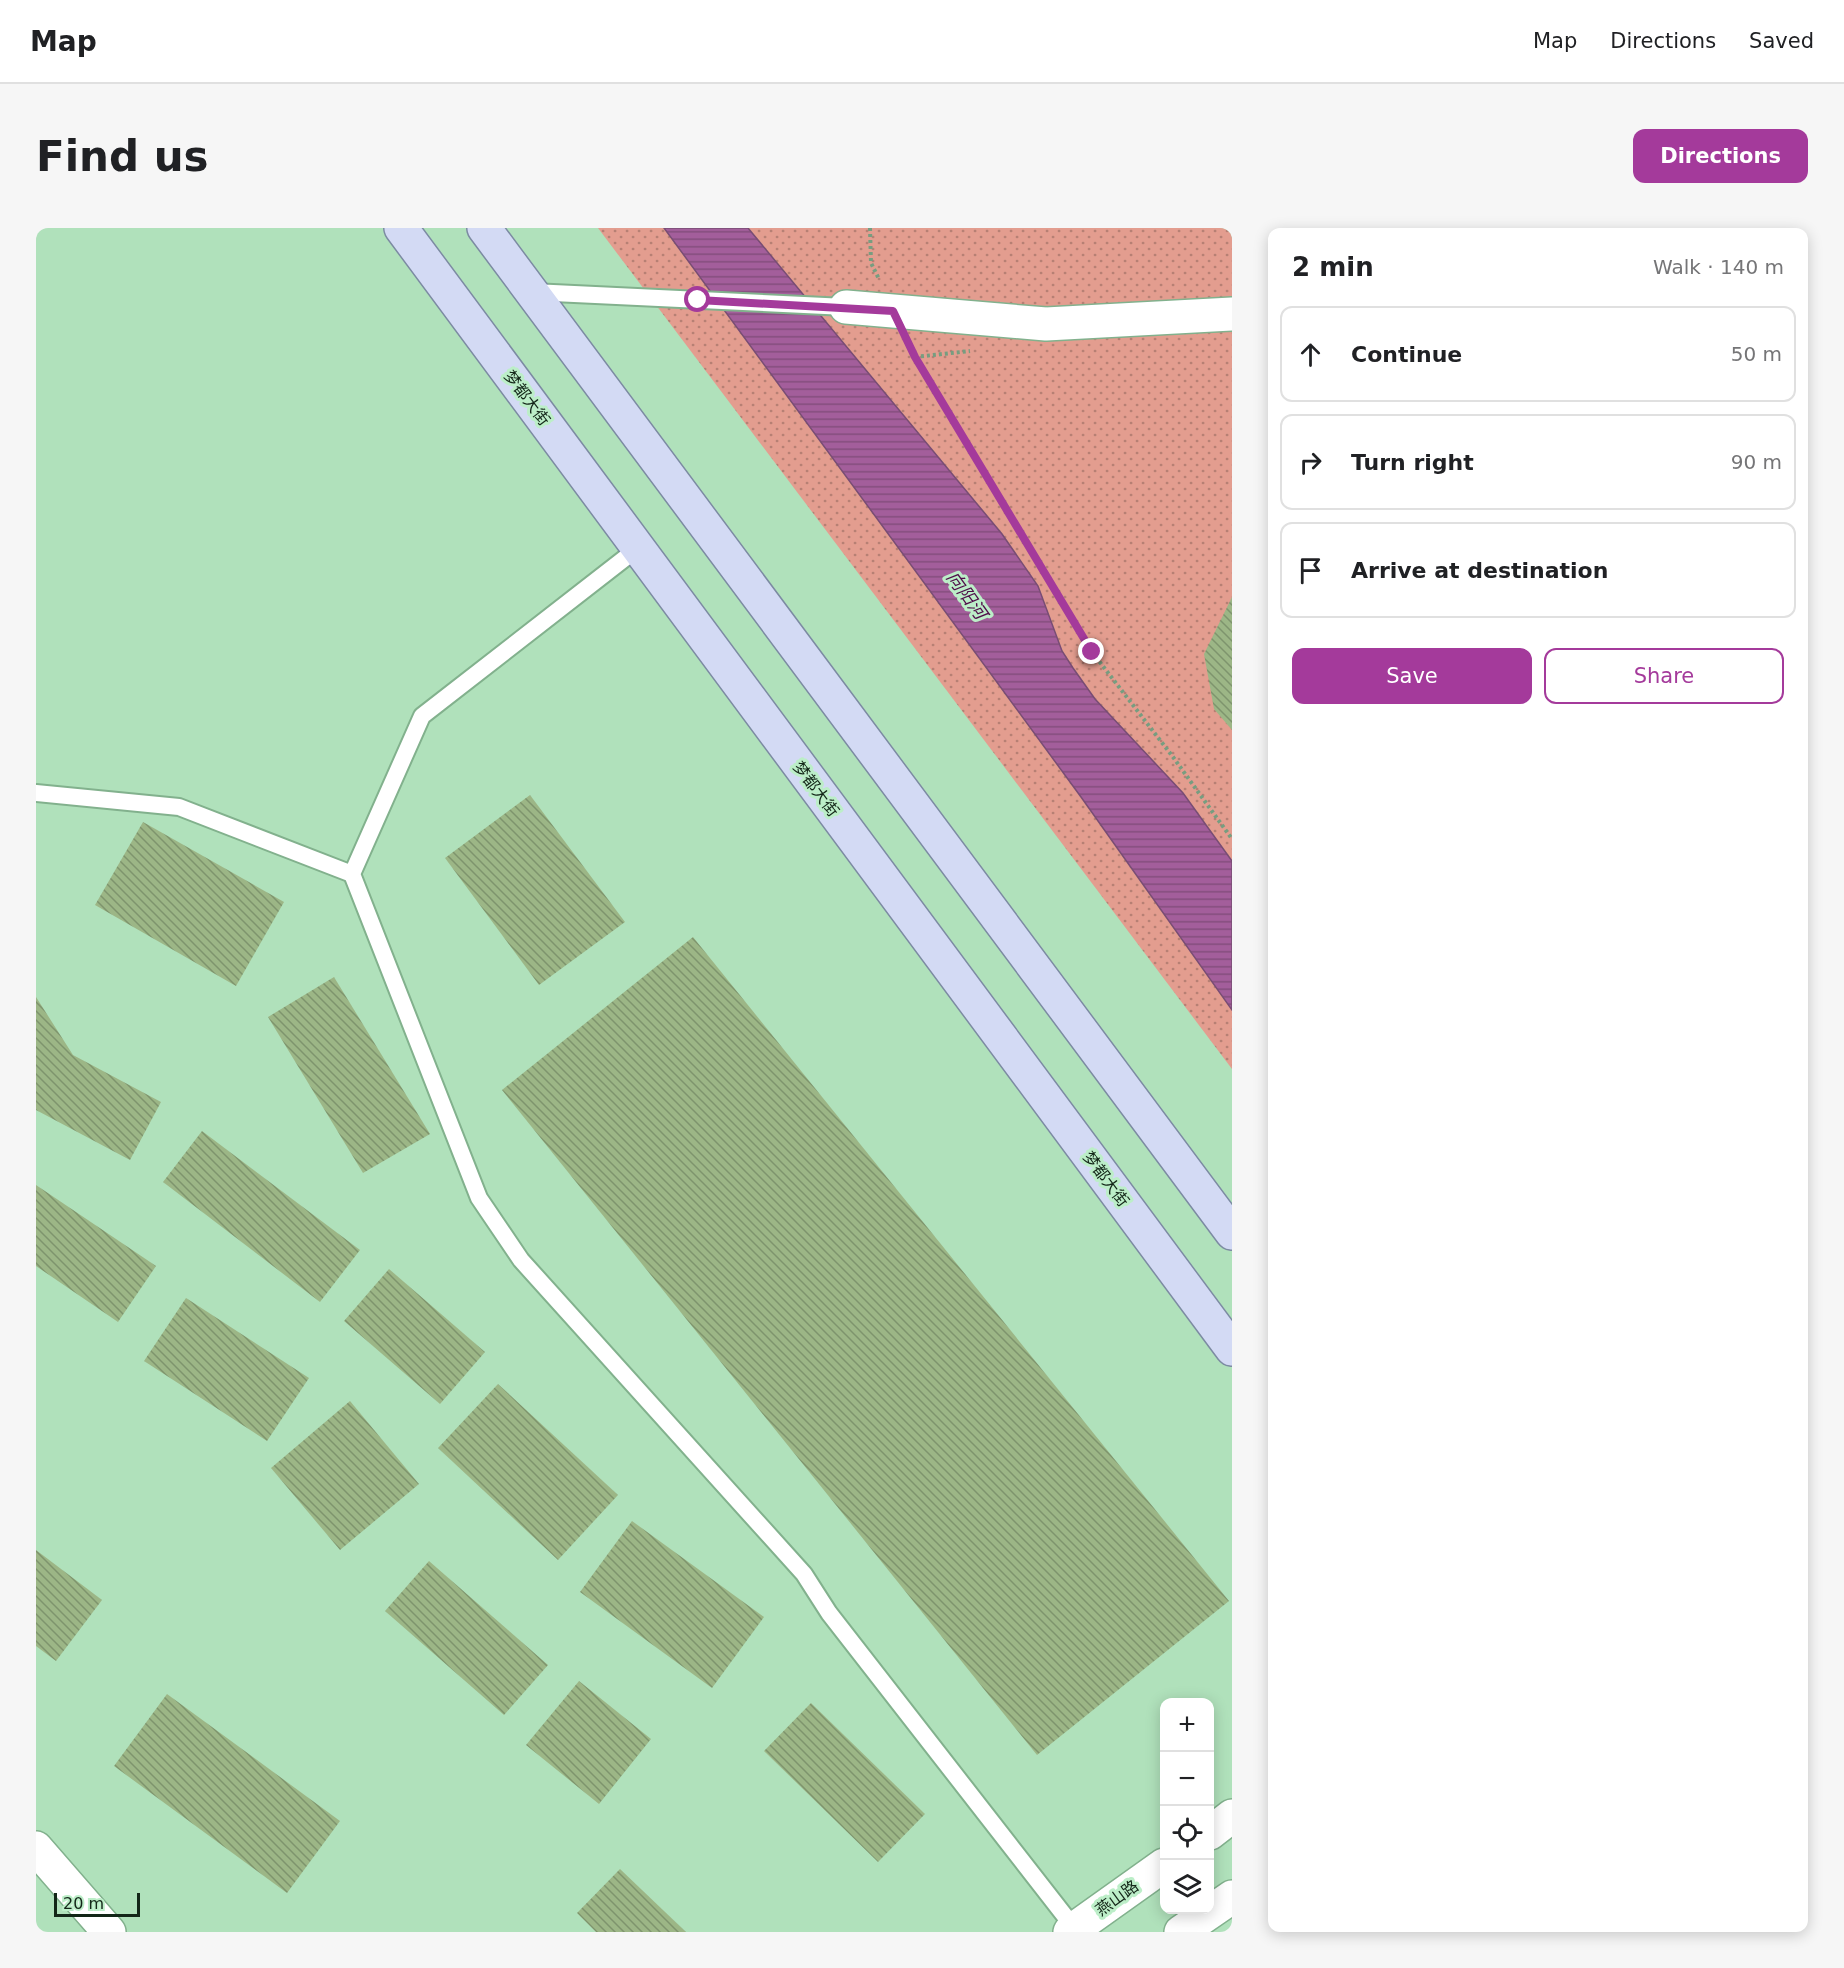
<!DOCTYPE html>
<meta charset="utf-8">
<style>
:root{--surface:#fff;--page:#f6f6f6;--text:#202124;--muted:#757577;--line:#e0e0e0;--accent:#a43a9b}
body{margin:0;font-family:"DejaVu Sans","Noto Sans SC",sans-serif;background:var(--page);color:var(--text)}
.controls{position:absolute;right:18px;bottom:18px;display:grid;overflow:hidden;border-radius:12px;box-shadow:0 3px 15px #0003}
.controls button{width:54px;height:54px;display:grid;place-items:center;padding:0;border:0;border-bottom:2px solid var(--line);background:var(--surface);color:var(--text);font:30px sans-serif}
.scale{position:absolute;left:18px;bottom:15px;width:86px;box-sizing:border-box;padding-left:6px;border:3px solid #132618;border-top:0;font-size:16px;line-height:21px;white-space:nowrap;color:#132618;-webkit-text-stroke:4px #bceec8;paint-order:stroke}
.stop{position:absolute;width:18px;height:18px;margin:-14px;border:4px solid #a43a9b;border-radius:50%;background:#fff}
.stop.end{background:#a43a9b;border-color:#fff;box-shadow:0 2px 6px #0008}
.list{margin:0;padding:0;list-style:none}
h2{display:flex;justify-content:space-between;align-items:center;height:78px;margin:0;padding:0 24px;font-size:26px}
h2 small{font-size:20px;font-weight:400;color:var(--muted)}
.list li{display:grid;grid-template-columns:39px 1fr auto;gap:18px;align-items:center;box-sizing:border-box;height:96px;margin:0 12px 12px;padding:0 12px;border:2px solid var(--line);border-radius:12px}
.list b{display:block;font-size:22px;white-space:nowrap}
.list em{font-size:20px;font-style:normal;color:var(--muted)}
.actions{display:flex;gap:12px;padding:18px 24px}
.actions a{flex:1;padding:14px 0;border:2px solid var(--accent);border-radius:12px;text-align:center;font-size:21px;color:var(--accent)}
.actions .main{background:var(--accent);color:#fff}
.icon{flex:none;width:33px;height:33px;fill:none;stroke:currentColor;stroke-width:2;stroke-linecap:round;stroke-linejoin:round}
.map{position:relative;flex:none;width:1196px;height:1704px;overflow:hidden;border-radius:12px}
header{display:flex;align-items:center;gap:36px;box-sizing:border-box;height:84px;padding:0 30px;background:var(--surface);border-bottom:2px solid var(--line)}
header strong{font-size:28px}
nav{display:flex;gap:33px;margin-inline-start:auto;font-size:21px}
.intro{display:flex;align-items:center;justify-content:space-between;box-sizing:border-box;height:144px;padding:0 36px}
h1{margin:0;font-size:42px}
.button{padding:15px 27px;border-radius:12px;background:var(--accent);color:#fff;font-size:21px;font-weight:700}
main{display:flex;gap:36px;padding:0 36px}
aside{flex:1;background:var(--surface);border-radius:12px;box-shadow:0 3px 15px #0003}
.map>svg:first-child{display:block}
</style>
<header>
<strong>Map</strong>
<nav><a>Map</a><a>Directions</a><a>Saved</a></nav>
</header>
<div class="intro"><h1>Find us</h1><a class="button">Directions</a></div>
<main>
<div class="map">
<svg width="1196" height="1704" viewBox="0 0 1196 1704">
<defs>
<pattern id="park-dots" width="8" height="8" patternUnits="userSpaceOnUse" patternTransform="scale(1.5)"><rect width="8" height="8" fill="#e39d8f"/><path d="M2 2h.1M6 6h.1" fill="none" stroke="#b78074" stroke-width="1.8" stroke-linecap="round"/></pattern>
<pattern id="water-rules" width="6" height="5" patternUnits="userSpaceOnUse" patternTransform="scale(1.5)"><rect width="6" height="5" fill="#a35e9b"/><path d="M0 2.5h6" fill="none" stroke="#844d7d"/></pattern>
<pattern id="building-back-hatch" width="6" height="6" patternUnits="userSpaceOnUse" patternTransform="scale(1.5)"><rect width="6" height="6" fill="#9cb686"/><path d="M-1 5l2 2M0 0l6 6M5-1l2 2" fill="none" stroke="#7e946d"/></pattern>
</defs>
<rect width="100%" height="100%" fill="#b0e1bb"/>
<path fill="url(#park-dots)" d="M 562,0 L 1196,0 L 1196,841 Z"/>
<path fill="url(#water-rules)" stroke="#784d74" stroke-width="1.5" d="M 628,0 L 712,0 L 966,306 L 1002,358 L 1026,423 L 1037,440 L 1059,471 L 1147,565 L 1196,633 L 1196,782 L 1045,569 Z"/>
<g fill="url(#building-back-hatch)">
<path d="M 1196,369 L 1196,502 L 1178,481 L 1168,426 Z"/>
<path d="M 494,567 L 589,694 L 503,757 L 409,630 Z"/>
<path d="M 107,594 L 248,674 L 200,758 L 59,677 Z"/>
<path d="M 657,709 L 1193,1373 L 1001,1527 L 466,862 Z"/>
<path d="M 298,749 L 394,906 L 327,945 L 232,789 Z"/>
<path d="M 0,769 L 37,827 L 125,874 L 94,932 L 0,882 Z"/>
<path d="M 166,903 L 324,1022 L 284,1074 L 127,954 Z"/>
<path d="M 0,957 L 120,1038 L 82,1094 L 0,1038 Z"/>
<path d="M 353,1041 L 449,1124 L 404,1176 L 308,1093 Z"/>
<path d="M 150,1070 L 273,1150 L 231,1213 L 108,1133 Z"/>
<path d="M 462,1156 L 582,1267 L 522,1332 L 402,1220 Z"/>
<path d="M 314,1173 L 383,1256 L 304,1322 L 235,1240 Z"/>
<path d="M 596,1293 L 728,1389 L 676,1460 L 544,1364 Z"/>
<path d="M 0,1322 L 66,1372 L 20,1433 L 0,1418 Z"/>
<path d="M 393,1333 L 512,1437 L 468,1487 L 349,1383 Z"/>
<path d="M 543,1453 L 615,1511 L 563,1576 L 490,1517 Z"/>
<path d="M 131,1466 L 304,1593 L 251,1665 L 78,1538 Z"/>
<path d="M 775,1475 L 889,1586 L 842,1634 L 728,1523 Z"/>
<path d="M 584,1641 L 650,1704 L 560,1704 L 541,1685 Z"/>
</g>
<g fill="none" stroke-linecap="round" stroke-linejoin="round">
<g stroke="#82b18d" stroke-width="20">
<g id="lane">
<path d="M 496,64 L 810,79"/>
<path d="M 602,320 L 386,488 L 316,646 L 443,970 L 485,1032 L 768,1346 L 793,1385 L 1039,1701"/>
<path d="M 0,565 L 143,579 L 316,646"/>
</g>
</g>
<g stroke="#82b18d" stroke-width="36">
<path id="street" d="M 810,79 L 1010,96 L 1196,86"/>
</g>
<g stroke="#82b18d" stroke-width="36">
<g id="secondary">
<path d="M 1174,1605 L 1196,1588"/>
<path d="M 0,1620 L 73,1704"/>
<path d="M 1034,1704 L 1128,1637"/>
<path d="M 1145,1704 L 1196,1669"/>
</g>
</g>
<g stroke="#7c8ba2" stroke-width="36">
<g id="primary">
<path d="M 365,0 L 1196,1121"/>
<path d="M 448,0 L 1196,1005"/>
</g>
</g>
<g stroke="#779d80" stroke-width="4" stroke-dasharray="3 3" stroke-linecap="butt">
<path d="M 834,0 L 835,35 L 843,51"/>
<path d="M 872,115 L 879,129 L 1056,424 L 1137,529 L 1196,611"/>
<path d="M 879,129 L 934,123"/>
</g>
<use href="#lane" stroke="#fff" stroke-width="16"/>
<use href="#street" stroke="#fff" stroke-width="33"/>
<use href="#secondary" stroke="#fff" stroke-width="33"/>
<use href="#primary" stroke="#d3daf4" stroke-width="33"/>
</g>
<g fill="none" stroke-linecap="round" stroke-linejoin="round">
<path stroke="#a43a9b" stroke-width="8" d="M 662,72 L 857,83 L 879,129 L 1056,424"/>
</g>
<g text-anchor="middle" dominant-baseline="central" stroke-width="6" stroke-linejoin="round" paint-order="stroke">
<g font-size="16" fill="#132618" stroke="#bceec8">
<text transform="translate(491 170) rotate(53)">梦都大街</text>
<text transform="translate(780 561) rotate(53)">梦都大街</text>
<text transform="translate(1070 951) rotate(53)">梦都大街</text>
<text transform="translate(1081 1670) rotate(-36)">燕山路</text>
</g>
<g font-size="18" font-style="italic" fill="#500e4a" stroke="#bceec8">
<text transform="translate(931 367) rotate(54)">向阳河</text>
</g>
</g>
</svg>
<div class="controls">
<button>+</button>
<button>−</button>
<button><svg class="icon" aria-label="locate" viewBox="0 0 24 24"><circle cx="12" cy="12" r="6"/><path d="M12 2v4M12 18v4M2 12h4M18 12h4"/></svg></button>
<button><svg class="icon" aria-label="layers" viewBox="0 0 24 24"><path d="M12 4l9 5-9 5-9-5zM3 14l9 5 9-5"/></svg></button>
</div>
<div class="scale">20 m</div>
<div class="stop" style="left:662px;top:72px"></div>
<div class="stop end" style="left:1056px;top:424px"></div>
</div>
<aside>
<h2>2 min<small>Walk · 140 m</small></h2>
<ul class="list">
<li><svg class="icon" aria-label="ahead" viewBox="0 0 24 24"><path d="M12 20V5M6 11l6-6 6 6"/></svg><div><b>Continue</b></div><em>50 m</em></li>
<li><svg class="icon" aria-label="right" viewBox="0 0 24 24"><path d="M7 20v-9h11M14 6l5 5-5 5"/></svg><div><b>Turn right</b></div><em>90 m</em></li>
<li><svg class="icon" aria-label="arrive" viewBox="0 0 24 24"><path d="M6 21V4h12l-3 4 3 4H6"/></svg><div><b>Arrive at destination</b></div></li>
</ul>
<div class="actions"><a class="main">Save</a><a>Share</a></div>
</aside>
</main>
